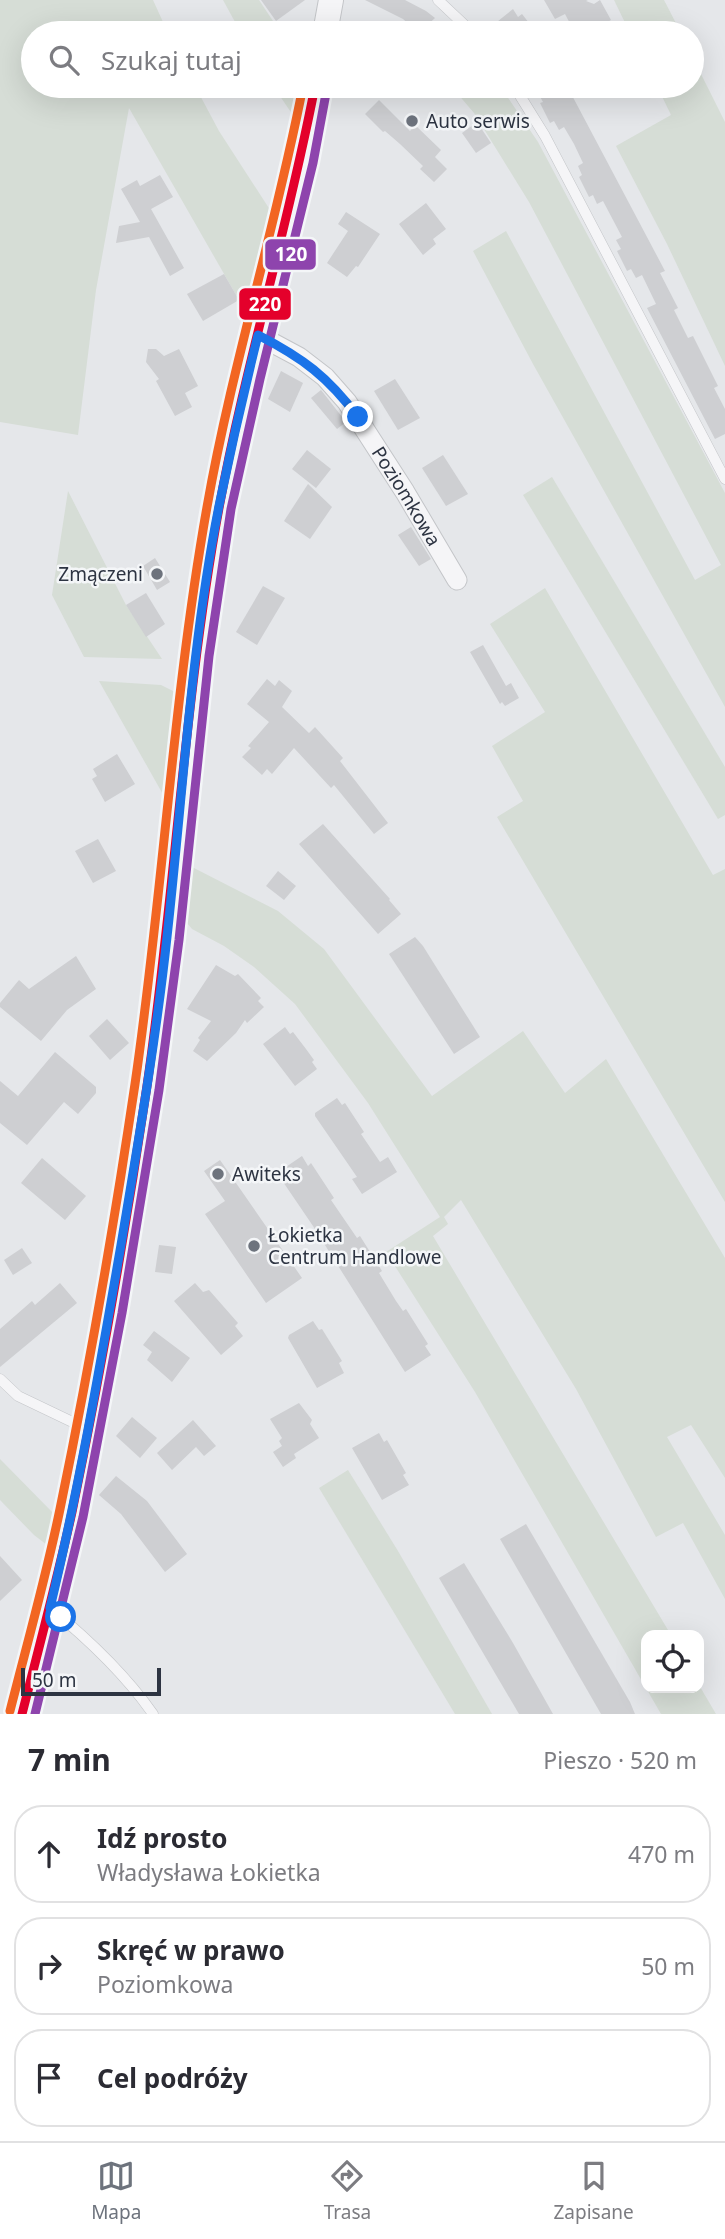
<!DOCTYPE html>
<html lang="pl">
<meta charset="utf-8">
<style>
:root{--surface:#fff;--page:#f2f2f3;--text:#2b2b33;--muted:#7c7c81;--line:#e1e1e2;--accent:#6d737d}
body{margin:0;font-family:"Noto Sans",sans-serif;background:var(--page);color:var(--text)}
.controls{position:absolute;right:21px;bottom:21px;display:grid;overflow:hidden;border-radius:14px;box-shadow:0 7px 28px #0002}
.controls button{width:63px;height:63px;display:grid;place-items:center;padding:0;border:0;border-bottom:2px solid var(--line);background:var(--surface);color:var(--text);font:35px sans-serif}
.scale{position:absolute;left:21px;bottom:18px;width:140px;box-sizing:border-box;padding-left:7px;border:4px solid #2d3442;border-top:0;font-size:19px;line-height:24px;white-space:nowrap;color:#2d3442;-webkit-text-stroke:5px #f4f6f8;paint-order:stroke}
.stop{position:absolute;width:21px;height:21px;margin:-16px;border:5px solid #1a73e8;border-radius:50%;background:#fff}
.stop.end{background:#1a73e8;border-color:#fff;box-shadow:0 2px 7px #0008}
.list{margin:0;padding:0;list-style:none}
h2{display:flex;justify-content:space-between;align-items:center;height:91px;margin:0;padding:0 28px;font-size:30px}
h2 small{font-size:23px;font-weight:400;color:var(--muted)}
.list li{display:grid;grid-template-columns:46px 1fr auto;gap:21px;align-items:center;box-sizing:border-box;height:98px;margin:0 14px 14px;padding:0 14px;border:2px solid var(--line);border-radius:28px}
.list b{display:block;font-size:26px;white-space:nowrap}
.list p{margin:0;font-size:23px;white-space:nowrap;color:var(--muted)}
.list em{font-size:23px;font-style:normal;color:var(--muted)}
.icon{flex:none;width:38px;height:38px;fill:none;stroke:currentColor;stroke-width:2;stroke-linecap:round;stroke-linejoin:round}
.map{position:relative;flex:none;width:725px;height:1714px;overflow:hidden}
.search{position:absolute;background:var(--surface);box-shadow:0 7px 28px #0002;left:21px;right:21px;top:21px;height:77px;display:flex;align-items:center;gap:18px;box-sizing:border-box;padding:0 24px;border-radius:38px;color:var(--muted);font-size:26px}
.sheet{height:427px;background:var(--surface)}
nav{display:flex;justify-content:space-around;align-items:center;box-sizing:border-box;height:98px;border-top:2px solid var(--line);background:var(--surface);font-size:19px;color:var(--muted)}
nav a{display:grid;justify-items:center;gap:4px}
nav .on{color:var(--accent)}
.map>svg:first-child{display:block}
</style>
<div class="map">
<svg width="725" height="1714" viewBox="0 0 725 1714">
<rect width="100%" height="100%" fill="#e5e7ea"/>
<g fill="#d6ddd6">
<path d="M 0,0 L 153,0 L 168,33 L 33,33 L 33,86 L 195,86 L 219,131 L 274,216 L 250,308 L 247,314 L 129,108 L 96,290 L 78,435 L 0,422 Z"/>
<path d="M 223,0 L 259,0 L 281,33 L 241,33 Z"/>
<path d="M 614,0 L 664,0 L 681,33 L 630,33 Z"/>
<path d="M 692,56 L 725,122 L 725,366 L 667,244 L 616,146 L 671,115 L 657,86 L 692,86 Z"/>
<path d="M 273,86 L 302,86 L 297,121 Z"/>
<path d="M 451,86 L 500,86 L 538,142 L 725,493 L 725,707 L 533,364 L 473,251 L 506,231 L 695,580 L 721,565 L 529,202 L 474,113 Z"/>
<path d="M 552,477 L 725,767 L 725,815 L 718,819 L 523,495 Z"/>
<path d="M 68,491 L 126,605 L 162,659 L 84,657 L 52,595 Z"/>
<path d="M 545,588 L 713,875 L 725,869 L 725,1202 L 497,817 L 523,801 L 492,746 L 545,712 L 490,624 Z"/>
<path d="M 99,681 L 161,685 L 179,694 L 181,700 L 169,805 Z"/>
<path d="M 192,867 L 278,911 L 324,949 L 432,1096 L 523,1031 L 565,1093 L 606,1059 L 725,1258 L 725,1478 L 691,1425 L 667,1437 L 725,1535 L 725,1599 L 683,1523 L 656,1537 L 576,1389 L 461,1200 L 444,1217 L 448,1224 L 433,1236 L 671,1635 L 646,1635 L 646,1688 L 699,1688 L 699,1685 L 716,1714 L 661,1714 L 475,1392 L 386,1252 L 440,1217 L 368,1103 L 295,1004 L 254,967 L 224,946 L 192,929 L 187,923 Z"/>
<path d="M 0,1459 L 55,1515 L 51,1548 L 34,1535 L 0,1500 Z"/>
<path d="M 348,1470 L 398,1551 L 492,1714 L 455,1714 L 319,1488 Z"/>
</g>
<g fill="#cecfd2">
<path d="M 261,0 L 305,0 L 276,21 Z"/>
<path d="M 365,0 L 405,0 L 426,11 L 435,18 L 419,33 L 403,19 Z"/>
<path d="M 544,0 L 588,0 L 586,1 L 594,4 L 600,0 L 611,20 L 588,33 L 575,33 L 565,14 L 555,19 Z"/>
<path d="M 513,9 L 518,17 L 522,14 L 537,33 L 483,33 Z"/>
<path d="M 551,86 L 567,86 L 665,271 L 660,273 L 678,308 L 674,310 L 688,338 L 693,336 L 718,386 L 714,388 L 725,409 L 725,434 L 715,439 L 647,308 L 656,304 L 642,275 L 636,278 L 631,269 L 627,271 L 617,251 L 621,249 L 616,240 L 622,237 L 603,201 L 597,204 L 593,195 L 589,197 L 579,177 L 582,175 L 578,166 L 583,163 L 574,144 L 564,127 L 559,130 L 554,121 L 550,123 L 540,103 L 543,102 L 538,93 Z"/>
<path d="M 379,100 L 410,131 L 415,125 L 441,150 L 435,157 L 447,169 L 434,182 L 420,169 L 423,166 L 400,144 L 385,131 L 383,132 L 365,114 Z"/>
<path d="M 477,122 L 491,143 L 476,153 L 462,133 Z"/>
<path d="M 160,175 L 173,197 L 151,209 L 184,268 L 170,276 L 149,237 L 116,243 L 119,226 L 140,222 L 121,189 L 137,180 L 140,186 Z"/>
<path d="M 426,203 L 446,229 L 433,239 L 436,244 L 423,255 L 399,224 Z"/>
<path d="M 346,212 L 380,234 L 358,267 L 356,266 L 347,277 L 327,263 L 348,231 L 338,224 Z"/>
<path d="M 224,274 L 239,300 L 203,321 L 187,294 Z"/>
<path d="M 148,349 L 156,349 L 164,356 L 179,349 L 198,386 L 185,393 L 192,407 L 175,416 L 156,381 L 159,379 L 146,362 Z"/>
<path d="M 281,371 L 303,383 L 290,412 L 268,399 Z"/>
<path d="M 395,379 L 420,418 L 398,430 L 374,391 Z"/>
<path d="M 321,390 L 346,422 L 337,429 L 311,398 Z"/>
<path d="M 307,450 L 331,469 L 316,488 L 292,469 Z"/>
<path d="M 443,455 L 468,494 L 446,506 L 422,468 Z"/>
<path d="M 308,484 L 332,507 L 310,539 L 284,521 Z"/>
<path d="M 411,527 L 431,559 L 419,566 L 398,535 Z"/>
<path d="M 155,558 L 170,582 L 157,590 L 143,566 Z"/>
<path d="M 263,586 L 285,598 L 257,645 L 236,632 Z"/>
<path d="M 146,593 L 165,624 L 146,637 L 126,605 Z"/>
<path d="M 483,645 L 506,686 L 511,683 L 519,698 L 505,706 L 502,702 L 500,704 L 470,652 Z"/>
<path d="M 267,679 L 275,686 L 279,680 L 292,691 L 282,707 L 309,733 L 315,727 L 343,758 L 340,761 L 388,823 L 374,834 L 334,785 L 331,788 L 294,748 L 272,774 L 267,769 L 262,775 L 242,757 L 251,748 L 248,746 L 269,722 L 247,704 Z"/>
<path d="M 117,754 L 135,784 L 105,802 L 92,779 L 97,776 L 93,769 Z"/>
<path d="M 323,824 L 390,899 L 389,900 L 401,914 L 378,934 L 299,844 Z"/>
<path d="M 98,839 L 116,871 L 93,883 L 75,851 Z"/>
<path d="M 278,871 L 296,886 L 284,900 L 266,886 Z"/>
<path d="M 415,937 L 423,946 L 480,1037 L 454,1054 L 389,954 Z"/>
<path d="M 76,956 L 96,989 L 67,1010 L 41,1041 L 0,1007 L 0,1003 L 19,980 L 29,989 Z"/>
<path d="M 216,965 L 235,976 L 238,974 L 261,998 L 258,1001 L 264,1007 L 247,1023 L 245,1020 L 236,1033 L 207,1061 L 193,1051 L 200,1040 L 198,1038 L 211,1021 L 187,1009 Z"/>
<path d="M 107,1019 L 129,1043 L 110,1060 L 89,1036 Z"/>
<path d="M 285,1027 L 290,1034 L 293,1032 L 306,1049 L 314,1060 L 312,1062 L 317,1069 L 295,1086 L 263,1044 Z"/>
<path d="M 55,1052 L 96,1087 L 96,1093 L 78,1114 L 64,1102 L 27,1145 L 0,1123 L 0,1081 L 18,1096 Z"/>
<path d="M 337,1098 L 342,1105 L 345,1103 L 364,1132 L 361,1134 L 380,1162 L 388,1157 L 397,1172 L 362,1194 L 352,1179 L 357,1177 L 315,1116 L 315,1113 Z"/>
<path d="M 302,1156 L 308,1166 L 311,1163 L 334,1198 L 331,1200 L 357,1238 L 360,1236 L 382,1271 L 379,1273 L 396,1301 L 403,1311 L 406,1309 L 428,1344 L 425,1346 L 431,1355 L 405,1372 L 313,1226 L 277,1173 Z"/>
<path d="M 42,1158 L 86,1196 L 65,1220 L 21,1183 Z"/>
<path d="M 220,1160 L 302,1278 L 266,1303 L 205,1214 L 225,1201 L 204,1171 Z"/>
<path d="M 159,1245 L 176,1247 L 172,1274 L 155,1272 Z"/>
<path d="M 22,1248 L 32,1263 L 13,1275 L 4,1260 Z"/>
<path d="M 60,1283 L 77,1303 L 0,1367 L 0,1329 L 32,1301 L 35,1305 Z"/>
<path d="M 195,1283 L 203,1292 L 209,1290 L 238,1323 L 235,1326 L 243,1336 L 221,1355 L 174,1301 Z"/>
<path d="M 313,1321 L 319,1330 L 322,1329 L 342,1361 L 339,1363 L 344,1373 L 317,1388 L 288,1338 L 289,1335 Z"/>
<path d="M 154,1331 L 190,1358 L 172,1382 L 147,1360 L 152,1352 L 143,1345 Z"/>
<path d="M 299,1403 L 312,1420 L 310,1424 L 319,1438 L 294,1454 L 296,1458 L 283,1467 L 273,1452 L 282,1446 L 279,1441 L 282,1438 L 270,1419 Z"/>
<path d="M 132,1417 L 157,1438 L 140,1458 L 116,1436 Z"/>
<path d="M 193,1420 L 216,1446 L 204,1456 L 196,1447 L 172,1470 L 157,1453 Z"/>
<path d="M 379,1433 L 384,1442 L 387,1440 L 406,1473 L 403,1475 L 409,1485 L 382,1500 L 352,1448 Z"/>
<path d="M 116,1476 L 147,1501 L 187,1554 L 165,1572 L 121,1514 L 99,1495 Z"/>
<path d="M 526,1524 L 630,1702 L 635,1714 L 601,1714 L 500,1539 Z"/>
<path d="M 0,1556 L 22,1580 L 0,1601 Z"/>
<path d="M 464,1563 L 513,1643 L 553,1714 L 519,1714 L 439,1578 Z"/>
</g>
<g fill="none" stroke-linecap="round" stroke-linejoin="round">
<g stroke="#c3c5c8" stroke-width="11">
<g id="service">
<path d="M 438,0 L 473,33"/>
<path d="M 514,86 L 545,136 L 725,479"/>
<path d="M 0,1379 L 18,1396 L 87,1429"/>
<path d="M 50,1608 C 88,1639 125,1674 153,1714"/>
</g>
</g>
<g stroke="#c3c5c8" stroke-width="21">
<g id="minor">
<path id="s1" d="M 258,335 L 299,357 L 325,377 L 347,402 L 405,492 L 457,580"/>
</g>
</g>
<g stroke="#c3c5c8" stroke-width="26">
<g id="tertiary">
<path d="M 325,33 L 331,0"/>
<path d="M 22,1714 L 71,1515 L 110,1311 L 147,1088 L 167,939 L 197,654 L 219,507 L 248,376 L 301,160 L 315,86"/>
</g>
</g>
<use href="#service" stroke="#f5f5f7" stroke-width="10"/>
<use href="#minor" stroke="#f5f5f7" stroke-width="19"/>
<use href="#tertiary" stroke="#f5f5f7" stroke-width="24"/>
<g stroke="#f4f6f8" stroke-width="14">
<path id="bus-1" d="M 22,1714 C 39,1647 57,1580 72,1512 C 101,1371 126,1228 147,1086 C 175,894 184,699 219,508 C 245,366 288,228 315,86"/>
</g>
<g stroke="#f4f6f8" stroke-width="14">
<path id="bus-2" d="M 35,1714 L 83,1517 L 122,1313 L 159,1090 L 179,940 L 209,656 L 231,509 L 260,379 L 313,163 L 327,88"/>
</g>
<g stroke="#f4f6f8" stroke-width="14">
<path id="bus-3" d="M 10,1711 C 27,1644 46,1577 60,1509 C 89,1369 114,1226 135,1084 C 163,892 173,698 207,507 C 232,365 276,227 303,86"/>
</g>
<use href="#bus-1" stroke="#e4002b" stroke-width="9"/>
<use href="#bus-2" stroke="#8e44ad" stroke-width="9"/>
<use href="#bus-3" stroke="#f26522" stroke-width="9"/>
</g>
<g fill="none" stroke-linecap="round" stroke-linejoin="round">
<path stroke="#1a73e8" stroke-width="9" d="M 61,1617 L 50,1608 C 79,1488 100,1366 121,1245 C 138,1143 156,1040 167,937 C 183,793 191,647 219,506 C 231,448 244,391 258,335 C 303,358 328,377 358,417"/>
</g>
<g fill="#6d737d" stroke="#f4f6f8" stroke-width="2.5">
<circle cx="412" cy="121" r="7"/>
<circle cx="157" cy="574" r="7"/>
<circle cx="218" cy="1174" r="7"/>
<circle cx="254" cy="1246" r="7"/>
</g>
<g text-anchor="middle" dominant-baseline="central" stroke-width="5" stroke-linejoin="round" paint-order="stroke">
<g font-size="19" fill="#2d3442" stroke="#f4f6f8" text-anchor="start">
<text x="426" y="121">Auto serwis</text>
<text x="143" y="574" text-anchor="end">Zmączeni</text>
<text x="232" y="1174">Awiteks</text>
<text x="268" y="1235">Łokietka<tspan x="268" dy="22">Centrum Handlowe</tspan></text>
</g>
<g font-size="19" fill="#2d3442" stroke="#f4f6f8">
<text stroke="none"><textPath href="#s1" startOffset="224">Poziomkowa</textPath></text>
</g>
</g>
<g stroke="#f4f6f8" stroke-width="2.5">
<rect x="264" y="238" width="53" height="33" rx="7" fill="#8e44ad"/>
<rect x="238" y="287" width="54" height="34" rx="7" fill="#e4002b"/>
</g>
<g font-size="19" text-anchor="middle" font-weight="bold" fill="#fff">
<text x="291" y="261">120</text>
<text x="265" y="311">220</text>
</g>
</svg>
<div class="controls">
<button><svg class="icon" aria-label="locate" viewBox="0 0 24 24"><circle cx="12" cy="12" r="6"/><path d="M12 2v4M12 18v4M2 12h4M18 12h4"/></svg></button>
</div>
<div class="scale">50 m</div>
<div class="stop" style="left:61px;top:1617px"></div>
<div class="stop end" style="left:358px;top:417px"></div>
<div class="search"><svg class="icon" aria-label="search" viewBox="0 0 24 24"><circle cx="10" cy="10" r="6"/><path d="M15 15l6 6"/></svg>Szukaj tutaj</div>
</div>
<section class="sheet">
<h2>7 min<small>Pieszo · 520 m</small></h2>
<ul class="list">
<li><svg class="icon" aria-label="ahead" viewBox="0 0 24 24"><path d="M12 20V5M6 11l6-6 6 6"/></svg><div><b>Idź prosto</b><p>Władysława Łokietka</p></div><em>470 m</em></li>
<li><svg class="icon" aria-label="right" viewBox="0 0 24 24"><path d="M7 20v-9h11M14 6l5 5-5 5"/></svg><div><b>Skręć w prawo</b><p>Poziomkowa</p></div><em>50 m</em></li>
<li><svg class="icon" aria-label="arrive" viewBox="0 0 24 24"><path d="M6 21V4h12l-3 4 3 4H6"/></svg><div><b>Cel podróży</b></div></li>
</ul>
</section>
<nav>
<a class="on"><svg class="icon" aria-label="map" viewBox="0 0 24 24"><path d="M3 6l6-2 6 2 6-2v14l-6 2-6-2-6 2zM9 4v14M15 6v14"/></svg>Mapa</a>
<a><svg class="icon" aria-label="directions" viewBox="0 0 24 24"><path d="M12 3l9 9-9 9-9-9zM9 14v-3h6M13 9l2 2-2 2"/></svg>Trasa</a>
<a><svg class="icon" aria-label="saved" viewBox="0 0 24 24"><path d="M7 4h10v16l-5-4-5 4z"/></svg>Zapisane</a>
</nav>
